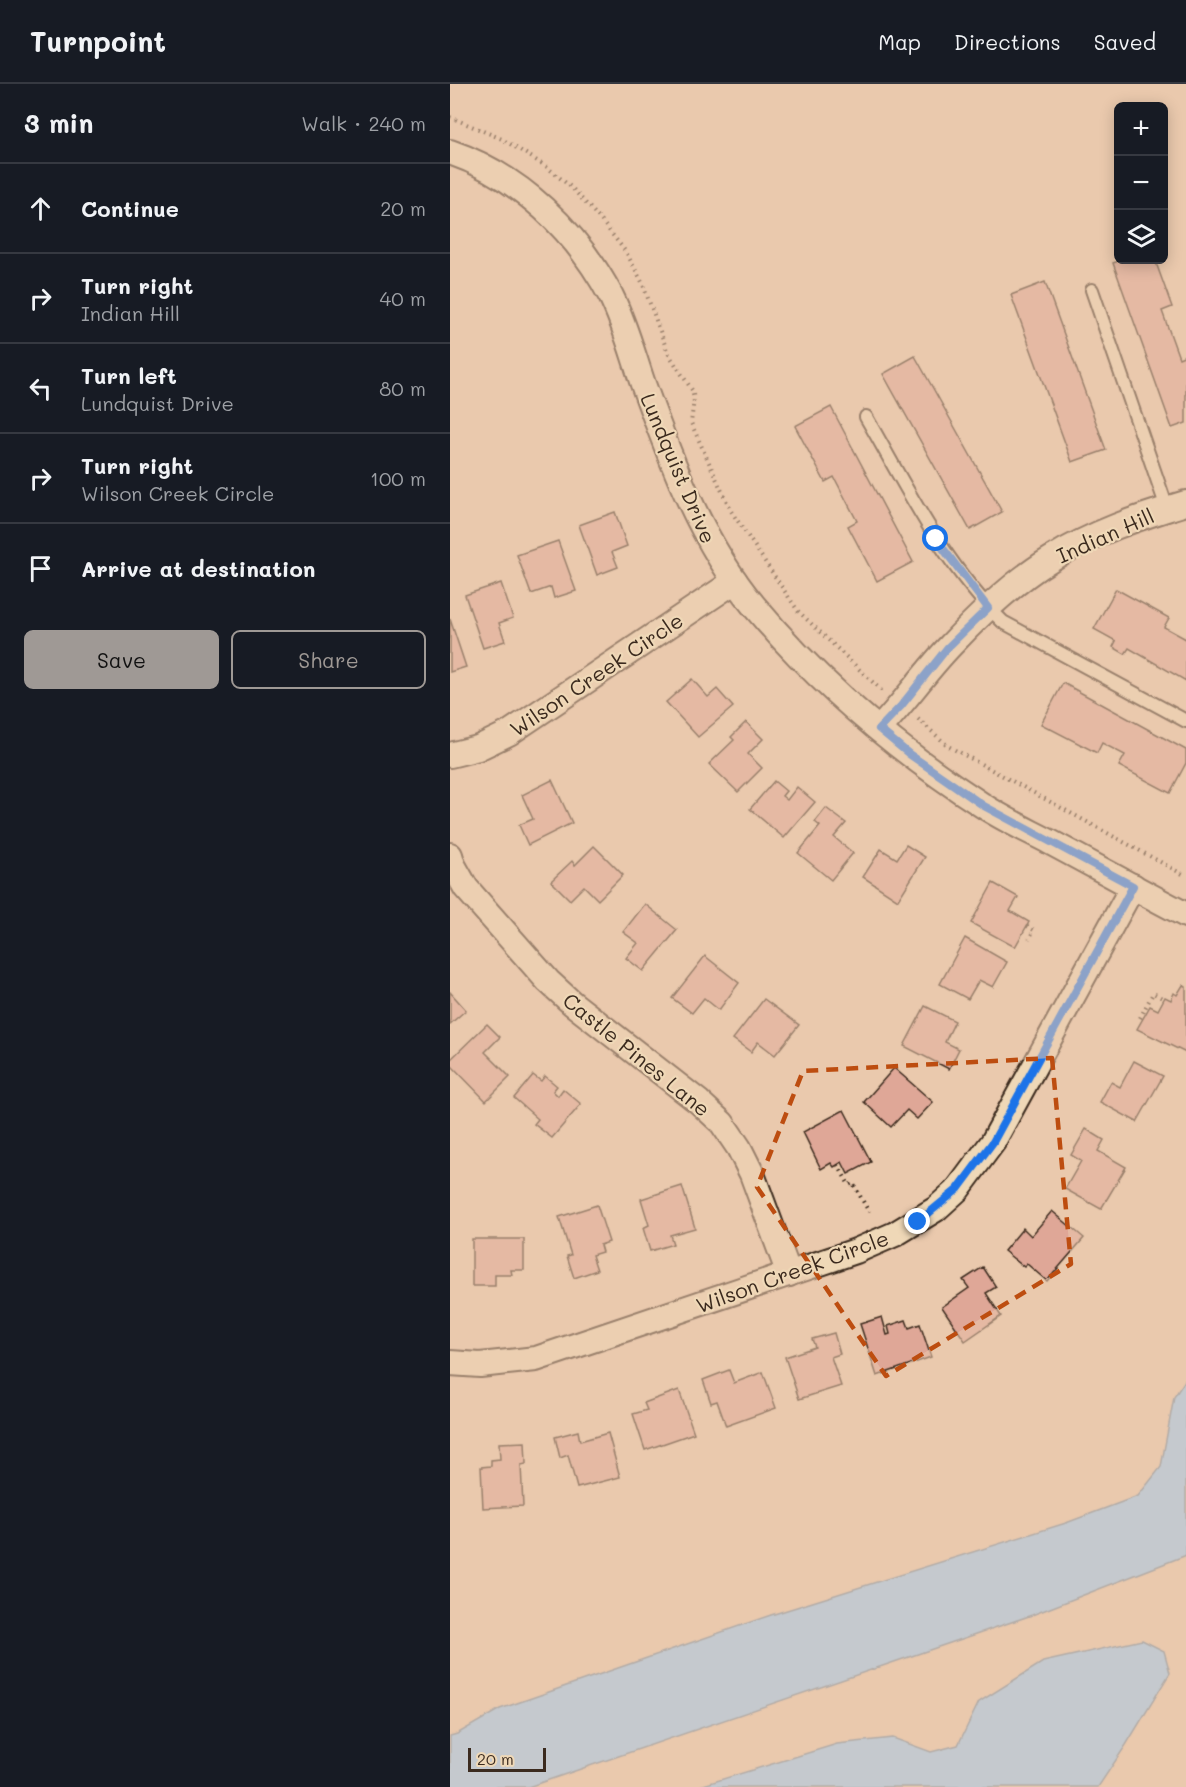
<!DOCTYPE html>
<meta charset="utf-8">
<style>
:root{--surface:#171b24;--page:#242831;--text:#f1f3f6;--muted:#9ea1a6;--line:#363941;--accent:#9f9995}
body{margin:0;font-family:Mali,sans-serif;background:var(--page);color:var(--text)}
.controls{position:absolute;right:18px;top:18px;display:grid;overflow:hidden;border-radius:9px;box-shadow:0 3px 15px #0003}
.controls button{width:54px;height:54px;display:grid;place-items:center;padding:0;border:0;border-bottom:2px solid var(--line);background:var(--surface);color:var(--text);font:30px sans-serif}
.scale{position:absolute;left:18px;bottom:15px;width:78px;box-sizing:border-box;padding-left:6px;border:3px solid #3b2a1e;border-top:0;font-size:16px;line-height:21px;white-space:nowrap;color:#3b2a1e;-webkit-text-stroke:4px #efd8b7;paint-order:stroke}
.stop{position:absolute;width:18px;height:18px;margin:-14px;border:4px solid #1a73e8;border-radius:50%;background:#fff}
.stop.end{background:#1a73e8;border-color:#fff;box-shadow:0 2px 6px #0008}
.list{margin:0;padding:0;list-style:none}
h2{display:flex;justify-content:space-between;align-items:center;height:78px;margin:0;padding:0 24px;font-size:26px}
h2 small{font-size:20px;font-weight:400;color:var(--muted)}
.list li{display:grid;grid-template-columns:39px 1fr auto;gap:18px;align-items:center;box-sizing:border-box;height:90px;padding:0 24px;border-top:2px solid var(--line)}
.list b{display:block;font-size:22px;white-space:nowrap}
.list p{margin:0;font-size:20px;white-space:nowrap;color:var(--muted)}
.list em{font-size:20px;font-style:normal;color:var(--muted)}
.actions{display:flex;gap:12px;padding:18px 24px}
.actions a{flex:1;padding:14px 0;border:2px solid var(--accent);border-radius:9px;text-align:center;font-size:21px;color:var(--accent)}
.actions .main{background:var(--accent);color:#111}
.icon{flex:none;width:33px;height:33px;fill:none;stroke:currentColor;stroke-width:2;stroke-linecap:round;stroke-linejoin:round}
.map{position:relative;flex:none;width:736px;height:1703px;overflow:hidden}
header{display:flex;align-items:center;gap:36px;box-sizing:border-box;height:84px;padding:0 30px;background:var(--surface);border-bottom:2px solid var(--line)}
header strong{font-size:28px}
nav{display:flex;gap:33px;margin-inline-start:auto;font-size:21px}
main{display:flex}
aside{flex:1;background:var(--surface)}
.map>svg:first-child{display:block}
</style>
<header>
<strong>Turnpoint</strong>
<nav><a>Map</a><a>Directions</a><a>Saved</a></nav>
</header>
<main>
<aside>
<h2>3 min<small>Walk · 240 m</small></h2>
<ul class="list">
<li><svg class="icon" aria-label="ahead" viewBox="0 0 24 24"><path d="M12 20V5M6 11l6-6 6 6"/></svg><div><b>Continue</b></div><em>20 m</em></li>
<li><svg class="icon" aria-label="right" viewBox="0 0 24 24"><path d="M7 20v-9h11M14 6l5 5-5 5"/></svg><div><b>Turn right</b><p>Indian Hill</p></div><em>40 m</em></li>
<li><svg class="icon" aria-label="left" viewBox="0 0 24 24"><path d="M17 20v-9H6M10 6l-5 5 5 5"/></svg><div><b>Turn left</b><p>Lundquist Drive</p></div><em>80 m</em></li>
<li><svg class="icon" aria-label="right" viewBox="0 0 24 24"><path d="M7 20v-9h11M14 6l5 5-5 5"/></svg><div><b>Turn right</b><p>Wilson Creek Circle</p></div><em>100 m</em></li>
<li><svg class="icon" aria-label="arrive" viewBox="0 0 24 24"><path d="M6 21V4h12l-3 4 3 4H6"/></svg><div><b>Arrive at destination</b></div></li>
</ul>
<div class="actions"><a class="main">Save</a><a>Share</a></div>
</aside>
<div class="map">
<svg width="736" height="1703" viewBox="0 0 736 1703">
<rect width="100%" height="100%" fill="#eac9ad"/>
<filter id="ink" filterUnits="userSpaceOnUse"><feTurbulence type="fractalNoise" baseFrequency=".0167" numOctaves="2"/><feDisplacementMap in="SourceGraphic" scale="12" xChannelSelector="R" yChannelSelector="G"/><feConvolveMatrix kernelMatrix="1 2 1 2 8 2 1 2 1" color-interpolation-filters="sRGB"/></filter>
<g filter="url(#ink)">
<g fill="#99caf5" stroke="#738a9f" stroke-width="1.5">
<path d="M 736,1295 L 736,1471 L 734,1472 L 582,1531 L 78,1703 L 0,1703 L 0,1652 L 7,1650 L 50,1625 L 321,1531 L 616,1439 L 688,1412 L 711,1383 L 724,1313 Z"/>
<path d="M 692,1556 L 714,1567 L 720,1589 L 676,1661 L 648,1703 L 247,1703 L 387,1660 L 443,1654 L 481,1668 L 508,1661 L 529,1618 L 593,1578 Z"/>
</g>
<g fill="#dfa797" stroke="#3b2a1e" stroke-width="1.5">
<path d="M 672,176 L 705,176 L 722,223 L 712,227 L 729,274 L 736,271 L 736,339 L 722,344 L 663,179 Z"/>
<path d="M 595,198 L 656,366 L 622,378 L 561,211 Z"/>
<path d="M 465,272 L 552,428 L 520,446 L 433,290 Z"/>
<path d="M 381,323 L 463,478 L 427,497 L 398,442 L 407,437 L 384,393 L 375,398 L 345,342 Z"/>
<path d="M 165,428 L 177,462 L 162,468 L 168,483 L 147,491 L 129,441 Z"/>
<path d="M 108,457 L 126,507 L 104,514 L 101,503 L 81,510 L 67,471 Z"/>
<path d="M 51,499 L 63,534 L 49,539 L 55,557 L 33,564 L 15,511 Z"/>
<path d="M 666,505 L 719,534 L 714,543 L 736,555 L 736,597 L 679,564 L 675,570 L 663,563 L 666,557 L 644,545 Z"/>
<path d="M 0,535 L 16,583 L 0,588 Z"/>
<path d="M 242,595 L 258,613 L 267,605 L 283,623 L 248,653 L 216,618 Z"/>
<path d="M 613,599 L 736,666 L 736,679 L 720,709 L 669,682 L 675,671 L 652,659 L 647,669 L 591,640 Z"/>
<path d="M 296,638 L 313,655 L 298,670 L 312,684 L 288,708 L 259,680 L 284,656 L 281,653 Z"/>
<path d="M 102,696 L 122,739 L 78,761 L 69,741 L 83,735 L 72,711 Z"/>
<path d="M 324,697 L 336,707 L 332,712 L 337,716 L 347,703 L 365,718 L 334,754 L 300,725 Z"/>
<path d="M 376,724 L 396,739 L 384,753 L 403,769 L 381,796 L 348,769 L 370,742 L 365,738 Z"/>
<path d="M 456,761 L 475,773 L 448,816 L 413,793 L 431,765 L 447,775 Z"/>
<path d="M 144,762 L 173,791 L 148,816 L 134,802 L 120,816 L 101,797 L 122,777 L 125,781 Z"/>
<path d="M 543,799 L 568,813 L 560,827 L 579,838 L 565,863 L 521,839 Z"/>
<path d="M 195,820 L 227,846 L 193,887 L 176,874 L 188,859 L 173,848 Z"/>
<path d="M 515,854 L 557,878 L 543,903 L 529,896 L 518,915 L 490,900 Z"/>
<path d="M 255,872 L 289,899 L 269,926 L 254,914 L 242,929 L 222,914 Z"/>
<path d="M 733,901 L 736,903 L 736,969 L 687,945 L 700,922 L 708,926 L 715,913 L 721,916 L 724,909 L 727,911 Z"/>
<path d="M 0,908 L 16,926 L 0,940 Z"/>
<path d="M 314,915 L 349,941 L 325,971 L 308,958 L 301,968 L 283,955 Z"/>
<path d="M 475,922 L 505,937 L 495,958 L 509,965 L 499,985 L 454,962 Z"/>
<path d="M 37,940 L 50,953 L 35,968 L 60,993 L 36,1017 L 0,980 L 0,976 Z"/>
<path d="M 684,977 L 713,992 L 687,1038 L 650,1018 L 661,998 L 670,1003 Z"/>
<path d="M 444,984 L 483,1018 L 467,1035 L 457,1026 L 441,1043 L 414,1018 Z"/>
<path d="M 83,991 L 91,997 L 95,992 L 107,1002 L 103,1007 L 108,1012 L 113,1005 L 131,1020 L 102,1054 L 84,1040 L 88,1035 L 64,1014 Z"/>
<path d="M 394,1026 L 421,1078 L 398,1090 L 392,1078 L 384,1083 L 381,1079 L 371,1085 L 353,1048 Z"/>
<path d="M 636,1045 L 654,1056 L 648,1067 L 676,1083 L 651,1125 L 615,1105 L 631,1077 L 621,1071 Z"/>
<path d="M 232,1102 L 245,1144 L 220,1151 L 223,1160 L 200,1167 L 193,1144 L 199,1141 L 191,1115 Z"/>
<path d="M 147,1121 L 159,1158 L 150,1161 L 152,1168 L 142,1171 L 147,1186 L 124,1194 L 117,1172 L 121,1171 L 109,1133 Z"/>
<path d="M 602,1127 L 634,1154 L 597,1197 L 577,1180 L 574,1183 L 554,1167 L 573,1144 L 581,1152 Z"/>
<path d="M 22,1155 L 74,1155 L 74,1186 L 61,1186 L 62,1191 L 45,1191 L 45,1202 L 22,1202 Z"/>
<path d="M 533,1183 L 546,1203 L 536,1209 L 551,1232 L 515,1257 L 492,1223 L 519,1204 L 513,1196 Z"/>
<path d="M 432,1233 L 437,1251 L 440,1250 L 438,1242 L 456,1236 L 459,1244 L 470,1240 L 481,1273 L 427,1292 L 410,1240 Z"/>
<path d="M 384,1249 L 390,1270 L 381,1273 L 391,1302 L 349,1315 L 335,1273 L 365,1263 L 362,1255 Z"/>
<path d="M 279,1286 L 284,1299 L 313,1288 L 326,1324 L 276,1342 L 267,1317 L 261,1319 L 253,1296 Z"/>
<path d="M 229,1306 L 244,1349 L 195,1366 L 183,1330 L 197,1326 L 194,1319 Z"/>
<path d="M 128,1347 L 130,1357 L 158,1349 L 170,1393 L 127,1404 L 118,1371 L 110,1374 L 105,1353 Z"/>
<path d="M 75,1358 L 76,1380 L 71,1381 L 73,1422 L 33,1424 L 31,1383 L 41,1382 L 41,1376 L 50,1375 L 49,1359 Z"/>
</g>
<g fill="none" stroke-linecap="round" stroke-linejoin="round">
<g stroke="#3b2a1e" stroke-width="16">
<g id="service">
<path d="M 642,206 L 717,424"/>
<path d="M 416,333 C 457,404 494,481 553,538 L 736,637"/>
</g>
</g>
<g stroke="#3b2a1e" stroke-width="28">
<g id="minor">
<path d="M 0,68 C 70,92 127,148 161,212 C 175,240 183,271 193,300 C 221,377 251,458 304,522 C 368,599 447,666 532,721 C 553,735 577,746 600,758 C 645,782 690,807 736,831"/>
<path d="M 429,645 C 454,619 475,588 500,562 C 530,530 563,498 601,475 C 642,449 689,433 736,419"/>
<path d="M 0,671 L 28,664 L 59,649 L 285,497"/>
<path d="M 0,771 L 3,781 L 16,804 L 98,897 L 122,919 L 249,1018 L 272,1039 L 289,1064 L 302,1090 L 339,1190"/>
<path d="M 0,1279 L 30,1281 L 86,1275 L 406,1167 L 445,1150 L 486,1125 L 508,1105 L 543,1058 L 683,802"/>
</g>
</g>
<g stroke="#3b2a1e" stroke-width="4" stroke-dasharray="1.5 4.5" stroke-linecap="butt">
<path d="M 0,33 L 52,55 L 97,83 L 122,104 L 150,135 L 176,168 L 192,198 L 218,269 L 242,306 L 244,315 L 241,339 L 281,427 L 348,527 L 432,607"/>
<path d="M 468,635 L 498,662 L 736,792"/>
<path d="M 577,842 L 584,846 L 579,855"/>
<path d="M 690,934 L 703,909 L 714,915"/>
<path d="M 388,1081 L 399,1101 L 403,1099 L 419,1128"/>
</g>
<use href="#service" stroke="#efd8b7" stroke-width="12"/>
<use href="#minor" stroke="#efd8b7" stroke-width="24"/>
</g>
</g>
<g fill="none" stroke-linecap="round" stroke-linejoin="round" filter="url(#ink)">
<path stroke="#1a73e8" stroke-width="8" d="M 468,1138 L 508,1105 L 543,1058 L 683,802 L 534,722 L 459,670 L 429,645 L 451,622 L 498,563 L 538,524 L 486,455"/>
</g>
<path d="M0 0H736V1703H0ZM 602,974 L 621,1180 L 436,1292 L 307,1103 L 353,987 Z" fill="#eac9ad" fill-opacity=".55" fill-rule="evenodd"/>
<path fill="none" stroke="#bd4d10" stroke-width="4.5" stroke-dasharray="12 8" stroke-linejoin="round" d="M 602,974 L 621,1180 L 436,1292 L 307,1103 L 353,987 Z"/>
<g text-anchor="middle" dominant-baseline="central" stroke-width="4.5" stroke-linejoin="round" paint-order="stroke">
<g font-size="21" fill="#3b2a1e" stroke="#efd8b7">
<text transform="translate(229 384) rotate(67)">Lundquist Drive</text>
<text transform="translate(655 451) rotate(-24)">Indian Hill</text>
<text transform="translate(146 590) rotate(-34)">Wilson Creek Circle</text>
<text transform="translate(187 970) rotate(39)">Castle Pines Lane</text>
<text transform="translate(342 1187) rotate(-20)">Wilson Creek Circle</text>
</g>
</g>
</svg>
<div class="controls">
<button>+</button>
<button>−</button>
<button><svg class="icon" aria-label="layers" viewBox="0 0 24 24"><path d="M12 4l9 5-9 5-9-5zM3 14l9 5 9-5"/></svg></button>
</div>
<div class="scale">20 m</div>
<div class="stop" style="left:486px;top:455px"></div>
<div class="stop end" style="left:468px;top:1138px"></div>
</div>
</main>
